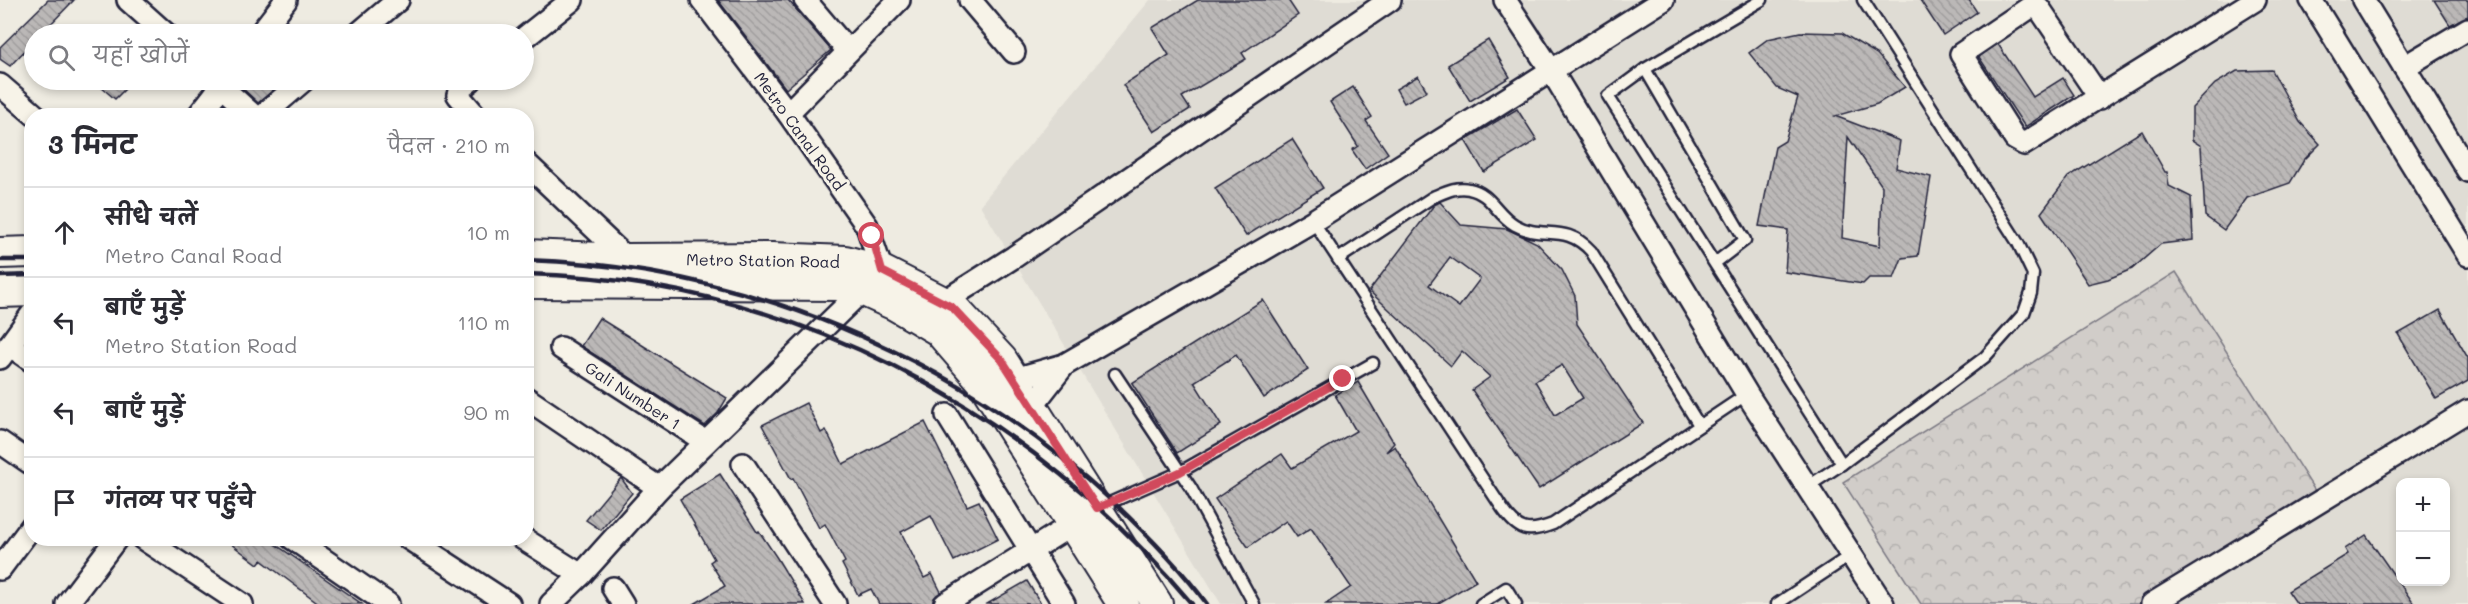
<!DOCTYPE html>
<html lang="hi">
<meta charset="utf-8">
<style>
:root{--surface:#fff;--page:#f7f7f7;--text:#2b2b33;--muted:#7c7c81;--line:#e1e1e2}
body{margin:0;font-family:Mali,"Playpen Sans Deva",sans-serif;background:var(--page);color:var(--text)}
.controls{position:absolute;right:18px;bottom:18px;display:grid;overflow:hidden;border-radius:12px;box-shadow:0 3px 9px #0003}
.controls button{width:54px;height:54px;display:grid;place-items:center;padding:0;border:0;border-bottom:2px solid var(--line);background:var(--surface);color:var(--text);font:30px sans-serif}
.stop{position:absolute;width:18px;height:18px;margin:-14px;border:4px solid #d1495b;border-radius:50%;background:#fff}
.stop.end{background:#d1495b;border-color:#fff;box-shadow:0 2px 6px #0008}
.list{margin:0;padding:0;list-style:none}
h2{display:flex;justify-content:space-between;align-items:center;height:78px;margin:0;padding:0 24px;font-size:26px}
h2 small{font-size:20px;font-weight:400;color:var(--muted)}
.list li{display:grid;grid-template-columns:39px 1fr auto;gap:18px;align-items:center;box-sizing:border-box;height:90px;padding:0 24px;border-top:2px solid var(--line)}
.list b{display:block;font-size:22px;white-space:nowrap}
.list p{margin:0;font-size:20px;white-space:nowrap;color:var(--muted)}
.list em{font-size:20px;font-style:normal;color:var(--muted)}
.icon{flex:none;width:33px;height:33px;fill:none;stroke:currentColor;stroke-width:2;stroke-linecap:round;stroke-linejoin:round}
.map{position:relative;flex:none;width:2468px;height:604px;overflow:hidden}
.search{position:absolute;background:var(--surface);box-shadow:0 3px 9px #0003;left:24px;top:24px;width:510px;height:66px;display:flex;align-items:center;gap:15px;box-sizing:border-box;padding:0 21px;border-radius:33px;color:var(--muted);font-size:22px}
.panel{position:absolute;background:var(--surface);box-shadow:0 3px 9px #0003;left:24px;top:108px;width:510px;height:438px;border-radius:24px}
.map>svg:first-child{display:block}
</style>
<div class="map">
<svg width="2468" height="604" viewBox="0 0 2468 604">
<defs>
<pattern id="park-crowns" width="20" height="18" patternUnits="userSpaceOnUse" patternTransform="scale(1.5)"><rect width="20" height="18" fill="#d1cdc9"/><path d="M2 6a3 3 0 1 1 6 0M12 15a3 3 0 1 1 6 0" fill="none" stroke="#b3b0ae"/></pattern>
<pattern id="building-back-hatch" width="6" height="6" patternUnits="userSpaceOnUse" patternTransform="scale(1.5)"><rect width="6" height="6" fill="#bbb8b7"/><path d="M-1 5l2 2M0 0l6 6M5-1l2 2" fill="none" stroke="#a09e9e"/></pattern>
</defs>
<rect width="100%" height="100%" fill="#eeebe1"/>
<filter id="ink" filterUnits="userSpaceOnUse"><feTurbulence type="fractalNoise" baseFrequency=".0167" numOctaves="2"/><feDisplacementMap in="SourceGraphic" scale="12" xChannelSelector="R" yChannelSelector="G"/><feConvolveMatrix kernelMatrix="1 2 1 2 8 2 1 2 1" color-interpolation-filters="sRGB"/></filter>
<g filter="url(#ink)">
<path fill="#dfdcd4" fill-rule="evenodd" d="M 1150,0 L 2468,0 L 2468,604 L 1221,604 L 980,205 ZM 2400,482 L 2446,482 L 2446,582 L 2400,582 Z"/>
<path fill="url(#park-crowns)" stroke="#7a7882" stroke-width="1.5" d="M 2176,272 L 2317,494 L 2143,604 L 1921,604 L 1843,482 Z"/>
<g fill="url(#building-back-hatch)" stroke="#22223b" stroke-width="1.5" fill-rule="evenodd">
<path d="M 48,0 L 74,0 L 41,34 L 34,34 L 34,41 L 10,66 L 0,59 L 0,47 Z"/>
<path d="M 718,0 L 788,0 L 831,50 L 786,89 Z"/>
<path d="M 1198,0 L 1288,0 L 1298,15 L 1242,53 L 1246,59 L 1182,97 L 1190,109 L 1154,132 L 1123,85 L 1169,55 L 1152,28 Z"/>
<path d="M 1920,0 L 1969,0 L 1977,12 L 1943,35 Z"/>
<path d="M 2434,0 L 2468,0 L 2468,16 L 2450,25 Z"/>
<path d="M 1800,32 L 1842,33 L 1877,54 L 1905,87 L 1877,104 L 1835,116 L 1900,141 L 1896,168 L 1931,177 L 1918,256 L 1902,258 L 1894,278 L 1869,278 L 1863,284 L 1785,272 L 1788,230 L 1759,226 L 1775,147 L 1785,141 L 1798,97 L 1777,88 L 1749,53 L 1768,39 ZM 1848,137 L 1882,186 L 1880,246 L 1842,238 Z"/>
<path d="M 1488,40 L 1510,77 L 1470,101 L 1448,65 Z"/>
<path d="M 1998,44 L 2033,97 L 2063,78 L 2074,95 L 2025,127 L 1979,57 Z"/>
<path d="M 2272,70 L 2300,122 L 2320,144 L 2304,160 L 2290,183 L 2247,198 L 2224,230 L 2205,216 L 2201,146 L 2192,140 L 2192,108 L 2215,84 L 2237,71 Z"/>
<path d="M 1418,76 L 1427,91 L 1404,103 L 1396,89 Z"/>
<path d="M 93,80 L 134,80 L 115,99 Z"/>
<path d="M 241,80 L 285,80 L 258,103 L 238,84 Z"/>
<path d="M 1353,87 L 1372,117 L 1366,121 L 1388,153 L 1365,169 L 1352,150 L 1358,146 L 1330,102 Z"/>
<path d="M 1517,109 L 1537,140 L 1484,172 L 1465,140 Z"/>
<path d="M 2142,131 L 2165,172 L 2167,172 L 2169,186 L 2191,197 L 2193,240 L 2161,244 L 2132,269 L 2108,279 L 2088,284 L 2041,213 L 2068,177 Z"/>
<path d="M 1292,139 L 1323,188 L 1246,236 L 1215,188 Z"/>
<path d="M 1440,202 L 1461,225 L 1507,229 L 1537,243 L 1562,270 L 1575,296 L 1577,324 L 1643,423 L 1539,489 L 1472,390 L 1490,377 L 1462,351 L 1451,366 L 1369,291 L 1434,205 ZM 1450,257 L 1480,279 L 1459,307 L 1429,285 ZM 1562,365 L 1583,398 L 1555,415 L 1535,381 Z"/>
<path d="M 1263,300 L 1308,370 L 1264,398 L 1236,355 L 1194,382 L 1221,425 L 1177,453 L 1132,383 Z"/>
<path d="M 2440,310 L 2468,358 L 2468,381 L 2436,399 L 2398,334 Z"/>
<path d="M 599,318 L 727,398 L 718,413 L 705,426 L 581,346 Z"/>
<path d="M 1358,382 L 1394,443 L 1386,452 L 1395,446 L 1476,581 L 1437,604 L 1326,604 L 1351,587 L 1311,528 L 1297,537 L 1286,521 L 1248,547 L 1215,499 L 1282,454 L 1292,468 L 1356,431 L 1335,395 Z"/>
<path d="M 806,403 L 821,433 L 826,430 L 843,464 L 925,422 L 967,506 L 979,501 L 998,539 L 954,561 L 931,516 L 901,532 L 924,578 L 932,574 L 941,592 L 934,598 L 932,604 L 879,604 L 871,589 L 858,595 L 842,564 L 845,562 L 825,524 L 819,528 L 793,478 L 791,479 L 762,425 Z"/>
<path d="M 720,474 L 757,532 L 759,531 L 777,558 L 805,604 L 694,604 L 725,586 L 710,562 L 714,559 L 680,499 Z"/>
<path d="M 621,478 L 632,493 L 601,530 L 586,520 Z"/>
<path d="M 2366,535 L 2414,604 L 2297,604 L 2288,591 L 2348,554 L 2345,549 Z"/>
<path d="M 223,538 L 266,538 L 362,604 L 320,604 L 261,560 L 258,564 Z"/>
<path d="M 1027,581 L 1041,604 L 987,604 Z"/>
</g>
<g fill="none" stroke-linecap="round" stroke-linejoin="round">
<g stroke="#22223b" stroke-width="15">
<g id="lane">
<path d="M 1762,0 L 1645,69 L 1608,96 L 1842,464"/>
<path d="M 1645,69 L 1745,240 L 1715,263"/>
<path d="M 1313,221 L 1502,508 C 1518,531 1527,534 1553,524 L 1747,394"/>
<path d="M 1338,259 L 1433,197 C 1445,192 1456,186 1469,189 C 1491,193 1496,214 1515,225 C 1543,241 1564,222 1591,251 L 1699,425"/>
<path d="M 1115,374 L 1191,488 L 1254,604"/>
<path d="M 1807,487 L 1842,464 L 1985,357 L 2024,313 L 2031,293 L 2033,274 L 2018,243 L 1863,0"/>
<path d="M 1098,508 L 1180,472 L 1373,363"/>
<path d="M 1481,604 L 1506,588 L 1516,604"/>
<path d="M 1777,604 L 1851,555"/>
</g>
</g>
<g stroke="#22223b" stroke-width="26">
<g id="street">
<path d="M 128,0 L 166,34"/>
<path d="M 805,0 L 848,51"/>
<path d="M 970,0 L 1014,52"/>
<path d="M 1505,0 L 1551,70 L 1747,394 L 1883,604"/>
<path d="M 2311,0 L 2468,255"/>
<path d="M 2363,0 L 2468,171"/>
<path d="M 260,34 L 286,0"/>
<path d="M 358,34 L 398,0"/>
<path d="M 524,38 L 572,0"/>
<path d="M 2404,67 L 2468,29"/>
<path d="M 214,80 L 254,116"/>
<path d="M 471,80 L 461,88 L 458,95 L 476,116"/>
<path d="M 0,85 L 36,116"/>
<path d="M 2100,98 L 2039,8 L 2029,8 L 1961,54 L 2015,139 L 2024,144 L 2255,0"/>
<path d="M 788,113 L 899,0"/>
<path d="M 198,116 L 226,80"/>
<path d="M 262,116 L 304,80"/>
<path d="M 526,163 L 627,259"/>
<path d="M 943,302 L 1014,257 L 1390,0"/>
<path d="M 9,345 L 32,361"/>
<path d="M 561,348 L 706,442"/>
<path d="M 0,358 L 32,314"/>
<path d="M 1064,365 L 1313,221 L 1663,0"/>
<path d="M 1014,379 L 1064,365 L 1032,406"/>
<path d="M 526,398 L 659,488"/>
<path d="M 947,415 L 1064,604"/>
<path d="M 0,442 L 32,464"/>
<path d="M 743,464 L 835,604"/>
<path d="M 142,538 L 242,604"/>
<path d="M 292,538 L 388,604"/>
<path d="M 408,538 L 509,604"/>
<path d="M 522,538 L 581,575"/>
<path d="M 0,569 L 32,526"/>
<path d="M 613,588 L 623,604"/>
<path d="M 67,604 L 117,538"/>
<path d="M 551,604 L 581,575 L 659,488 L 882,271 L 867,226 L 788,113 L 702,0"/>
<path d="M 945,604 L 1073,524"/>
<path d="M 2152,604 L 2468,411"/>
</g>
</g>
<g stroke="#22223b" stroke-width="34">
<g id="secondary">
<path d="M 0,253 L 32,252"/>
<path d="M 526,255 L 627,259 L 772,258 L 845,261 L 882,271 L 953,307 L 1002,360 L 1157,604"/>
<path d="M 526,283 L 843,285 L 862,290 L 895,305 L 938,330 L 982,381 L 1123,604"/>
<path d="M 0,292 L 32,291"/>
</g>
</g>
<use href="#lane" stroke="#f7f3e8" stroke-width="10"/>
<use href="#street" stroke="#f7f3e8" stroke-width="21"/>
<use href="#secondary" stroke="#f7f3e8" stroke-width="30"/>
<g stroke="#22223b" stroke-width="4.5">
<path d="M 0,260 L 32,260"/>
<path d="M 526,260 C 743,266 954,354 1112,501 C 1146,533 1180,567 1207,604"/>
<path d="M 526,274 C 788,279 1025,406 1192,604"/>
<path d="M 0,276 L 32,275"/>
</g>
</g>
</g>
<g fill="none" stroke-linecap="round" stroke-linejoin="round" filter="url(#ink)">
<path stroke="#d1495b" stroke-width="8" d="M 872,236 L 882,271 L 952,307 L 1002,360 L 1097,508 L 1180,472 L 1343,379"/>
</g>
<g text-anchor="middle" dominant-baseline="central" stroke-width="6" stroke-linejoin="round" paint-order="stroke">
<g font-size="16" fill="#22223b" stroke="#f7f3e8">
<text transform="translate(800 131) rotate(54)">Metro Canal Road</text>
<text transform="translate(763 260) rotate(1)">Metro Station Road</text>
<text transform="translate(633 395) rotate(33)">Gali Number 1</text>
</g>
</g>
</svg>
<div class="controls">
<button>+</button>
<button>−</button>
</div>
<div class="stop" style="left:872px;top:236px"></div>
<div class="stop end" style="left:1343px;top:379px"></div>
<div class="search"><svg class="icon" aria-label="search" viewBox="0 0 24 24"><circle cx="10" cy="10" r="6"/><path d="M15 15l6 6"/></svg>यहाँ खोजें</div>
<section class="panel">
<h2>3 मिनट<small>पैदल · 210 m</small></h2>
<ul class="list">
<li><svg class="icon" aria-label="ahead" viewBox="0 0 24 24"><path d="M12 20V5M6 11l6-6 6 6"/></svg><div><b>सीधे चलें</b><p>Metro Canal Road</p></div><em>10 m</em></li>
<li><svg class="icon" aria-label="left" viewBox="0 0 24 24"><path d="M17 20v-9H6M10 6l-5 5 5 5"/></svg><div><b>बाएँ मुड़ें</b><p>Metro Station Road</p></div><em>110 m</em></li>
<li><svg class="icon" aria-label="left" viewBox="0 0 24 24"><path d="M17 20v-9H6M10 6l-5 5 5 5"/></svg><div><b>बाएँ मुड़ें</b></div><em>90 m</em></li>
<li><svg class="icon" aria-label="arrive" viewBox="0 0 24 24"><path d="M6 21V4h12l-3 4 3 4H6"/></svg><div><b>गंतव्य पर पहुँचे</b></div></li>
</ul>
</section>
</div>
